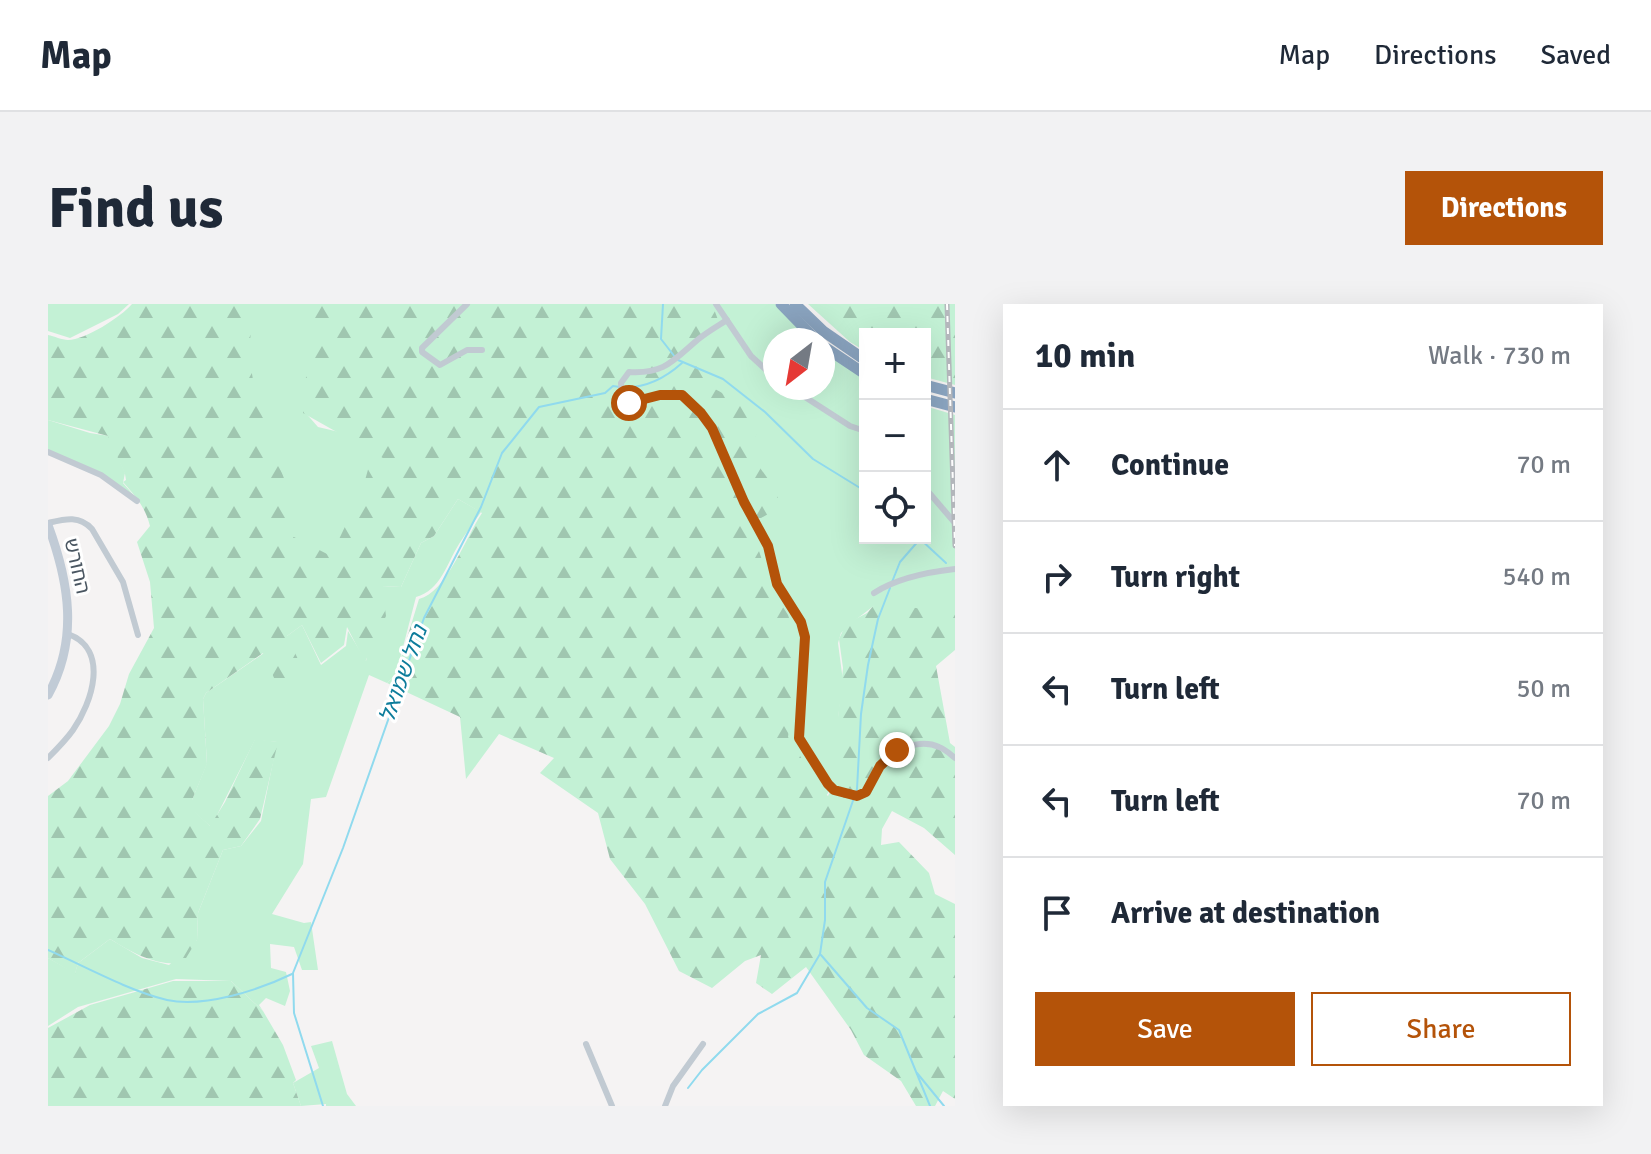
<!DOCTYPE html>
<meta charset="utf-8">
<style>
:root{--surface:#fff;--page:#f2f2f3;--text:#1f2937;--muted:#747a83;--line:#e0e1e3;--accent:#b45309}
body{margin:0;font-family:Signika,"Noto Sans Hebrew",sans-serif;background:var(--page);color:var(--text)}
.controls{position:absolute;right:24px;top:24px;display:grid;overflow:hidden;border-radius:0px;box-shadow:0 8px 32px #0002}
.controls button{width:72px;height:72px;display:grid;place-items:center;padding:0;border:0;border-bottom:2px solid var(--line);background:var(--surface);color:var(--text);font:40px sans-serif}
.compass{position:absolute;left:715px;top:24px;width:72px;height:72px;border-radius:50%;background:var(--surface);box-shadow:0 8px 32px #0002;rotate:211deg}
.stop{position:absolute;width:24px;height:24px;margin:-18px;border:6px solid #b45309;border-radius:50%;background:#fff}
.stop.end{background:#b45309;border-color:#fff;box-shadow:0 2px 8px #0008}
.list{margin:0;padding:0;list-style:none}
h2{display:flex;justify-content:space-between;align-items:center;height:104px;margin:0;padding:0 32px;font-size:34px}
h2 small{font-size:26px;font-weight:400;color:var(--muted)}
.list li{display:grid;grid-template-columns:52px 1fr auto;gap:24px;align-items:center;box-sizing:border-box;height:112px;padding:0 32px;border-top:2px solid var(--line)}
.list b{display:block;font-size:30px;white-space:nowrap}
.list em{font-size:26px;font-style:normal;color:var(--muted)}
.actions{display:flex;gap:16px;padding:24px 32px}
.actions a{flex:1;padding:18px 0;border:2px solid var(--accent);border-radius:0px;text-align:center;font-size:28px;color:var(--accent)}
.actions .main{background:var(--accent);color:#fff}
.icon{flex:none;width:44px;height:44px;fill:none;stroke:currentColor;stroke-width:2;stroke-linecap:round;stroke-linejoin:round}
.map{position:relative;flex:none;width:907px;height:802px;overflow:hidden;border-radius:0px}
header{display:flex;align-items:center;gap:48px;box-sizing:border-box;height:112px;padding:0 40px;background:var(--surface);border-bottom:2px solid var(--line)}
header strong{font-size:38px}
nav{display:flex;gap:44px;margin-inline-start:auto;font-size:28px}
.intro{display:flex;align-items:center;justify-content:space-between;box-sizing:border-box;height:192px;padding:0 48px}
h1{margin:0;font-size:56px}
.button{padding:20px 36px;border-radius:0px;background:var(--accent);color:#fff;font-size:28px;font-weight:700}
main{display:flex;gap:48px;padding:0 48px}
aside{flex:1;background:var(--surface);border-radius:0px;box-shadow:0 8px 32px #0002}
.map>svg:first-child{display:block}
</style>
<header>
<strong>Map</strong>
<nav><a>Map</a><a>Directions</a><a>Saved</a></nav>
</header>
<div class="intro"><h1>Find us</h1><a class="button">Directions</a></div>
<main>
<div class="map">
<svg width="907" height="802" viewBox="0 0 907 802">
<defs>
<pattern id="forest-firs" width="22" height="20" patternUnits="userSpaceOnUse" patternTransform="scale(2)"><rect width="22" height="20" fill="#c3f1d5"/><path d="M5 1l3.5 6h-7zM16 11l3.5 6h-7z" fill="#a0c6b0"/></pattern>
</defs>
<rect width="100%" height="100%" fill="#f5f3f3"/>
<g fill="#c3f1d5">
<path d="M 0,0 L 81,0 L 70,10 L 22,34 L 0,27 Z"/>
<path d="M 165,0 L 267,0 L 256,107 L 270,123 L 325,136 L 357,156 L 293,253 L 269,254 L 243,247 Z"/>
<path d="M 657,0 L 727,0 L 761,36 L 727,36 L 727,84 L 775,84 L 775,48 L 817,75 L 817,234 L 877,234 L 877,102 L 907,111 L 907,314 L 827,301 L 802,320 L 793,329 L 790,339 L 795,377 L 790,414 L 790,474 L 776,495 L 733,431 L 720,294 L 653,79 Z"/>
<path d="M 0,116 L 42,129 L 61,132 L 77,169 L 75,179 L 88,194 L 52,168 L 0,146 Z"/>
<path d="M 410,195 L 433,208 C 426,218 418,229 411,240 C 399,259 393,286 368,293 L 348,370 L 339,379 L 321,371 L 278,493 L 263,495 L 255,560 L 224,610 L 256,619 L 263,618 L 270,666 L 254,666 L 246,643 L 222,640 L 223,664 L 238,668 L 242,687 L 237,702 L 218,694 L 211,701 L 215,707 L 183,677 L 128,675 L 30,703 L 0,722 L 0,654 L 27,669 L 30,659 L 62,635 L 94,654 L 121,661 L 149,636 L 150,609 L 175,546 L 193,542 L 213,517 L 229,438 L 207,436 L 163,523 L 144,506 L 144,496 L 159,459 L 155,395 L 158,389 L 216,349 L 239,400 L 239,332 L 254,321 L 273,361 L 298,342 L 300,327 L 318,357 L 334,282 L 353,283 L 373,239 L 386,232 Z"/>
<path d="M 284,737 L 299,790 L 308,802 L 278,802 L 278,800 L 253,802 L 245,779 L 271,764 L 263,742 Z"/>
</g>
<g fill="url(#forest-firs)">
<path d="M 84,0 L 214,0 C 211,8 206,15 204,23 C 195,64 215,113 228,152 C 236,179 252,200 240,230 L 283,252 L 314,187 L 321,162 L 339,161 L 342,158 L 255,109 L 264,0 L 664,0 L 685,55 L 661,81 C 680,94 704,101 711,125 L 700,147 L 730,189 L 729,205 L 713,214 L 704,226 L 724,286 L 740,311 L 747,331 L 747,378 L 740,433 L 773,485 L 780,492 L 789,471 L 790,413 L 795,364 L 791,335 L 798,320 L 819,309 L 829,298 L 907,310 L 907,346 L 888,362 L 902,439 L 907,443 L 907,551 L 876,524 L 844,507 L 834,525 L 833,541 L 851,538 L 881,569 L 887,590 L 907,600 L 907,795 L 895,787 L 887,802 L 868,802 L 853,777 L 816,751 L 803,726 L 758,663 L 724,690 L 708,679 L 713,651 L 697,657 L 664,684 L 631,667 L 597,600 L 562,555 L 550,509 L 492,469 L 506,454 L 451,430 L 418,475 L 412,413 L 339,379 L 348,370 L 371,295 C 398,289 419,231 434,209 L 410,195 L 386,232 L 373,239 L 353,283 L 334,282 L 338,312 L 317,358 L 299,323 L 296,341 L 273,359 L 254,321 L 239,332 L 257,370 L 238,401 L 215,349 L 158,389 L 155,395 L 159,460 L 144,496 L 144,505 L 162,522 L 177,498 L 207,435 L 230,438 L 212,515 L 193,542 L 175,546 L 150,609 L 149,636 L 135,659 C 107,662 85,649 62,635 L 30,659 L 27,670 L 0,654 L 0,492 L 20,477 L 61,422 L 72,400 L 81,370 L 106,324 L 102,278 L 89,238 L 102,222 C 97,202 87,192 75,178 L 78,176 L 77,170 L 60,132 L 0,116 L 0,31 C 6,32 14,36 20,36 C 37,36 73,13 84,0 Z"/>
<path d="M 760,0 L 907,0 L 907,81 L 877,73 L 877,30 L 817,30 L 817,47 L 802,38 Z"/>
<path d="M 125,677 L 183,677 L 215,707 L 235,741 L 248,776 L 245,779 L 253,802 L 0,802 L 0,724 L 42,701 Z"/>
</g>
<g fill="none" stroke-linecap="round" stroke-linejoin="round">
<g stroke="#90daee" stroke-width="2">
<path d="M 615,0 L 613,35 L 627,53"/>
<path d="M 630,56 L 675,75 L 717,108 L 765,155 L 817,187"/>
<path d="M 871,234 L 898,259"/>
<path d="M 844,278 L 852,258 L 872,235"/>
<path d="M 0,646 C 36,662 81,687 119,696 C 156,704 211,686 244,670"/>
<path d="M 773,651 L 819,704 L 851,726 L 882,802"/>
<path d="M 869,769 L 896,802"/>
<path d="M 640,784 L 654,766 L 710,710 L 749,689 L 772,650 L 777,616 L 777,578 L 809,485 L 813,410 L 820,361 L 830,315 L 842,284"/>
<path d="M 275,802 L 246,709 L 245,669 L 295,544 L 376,314 L 433,203 L 454,149 L 491,103 L 557,89 L 565,82 C 591,87 615,76 634,59"/>
</g>
<g stroke="#c1cad2" stroke-width="6">
<path d="M 419,0 L 374,44 L 374,48 L 392,61 L 419,46 L 434,46"/>
<path d="M 668,0 L 703,52 L 727,74"/>
<path d="M 679,16 C 668,23 657,29 647,38 C 624,58 615,70 581,68 L 573,79 L 574,96 L 581,99 L 612,91 L 634,91 L 653,109 L 664,124 L 696,198 L 720,242 L 729,280 L 753,318 L 757,333 L 751,434 L 780,480 C 789,489 809,497 819,486 C 824,480 827,471 831,464 C 843,446 871,434 891,443 C 897,445 902,450 907,454"/>
<path d="M 743,84 L 802,122 L 817,127"/>
<path d="M 0,148 L 53,171 L 89,197"/>
<path d="M 877,184 L 907,219"/>
<path d="M 0,219 C 17,215 31,211 44,225 L 75,278 L 90,331"/>
<path d="M 826,289 C 849,274 880,268 907,265"/>
<path d="M 0,454 C 9,445 18,436 25,426 C 44,399 62,345 20,330"/>
<path d="M 538,740 L 564,802"/>
<path d="M 617,802 L 625,782 L 655,740"/>
</g>
<path stroke="#c1cbd6" stroke-width="9" d="M 0,221 C 21,278 31,335 0,391"/>
<g stroke="#8ba5c1" stroke-width="11">
<path d="M 733,0 L 768,36"/>
<path d="M 747,0 L 775,27 L 817,56"/>
<path d="M 775,42 L 817,70"/>
<path d="M 877,81 L 907,89"/>
<path d="M 877,95 L 907,103"/>
</g>
<g stroke="#b5b8bd" stroke-width="5">
<path id="rail" d="M 899,0 L 907,242"/>
</g>
<use href="#rail" stroke="#fff" stroke-width="2" stroke-dasharray="6" stroke-linecap="butt"/>
</g>
<g fill="none" stroke-linecap="round" stroke-linejoin="round">
<path stroke="#b45309" stroke-width="10" d="M 581,99 L 612,91 L 634,91 L 653,109 L 664,124 L 696,198 L 720,242 L 729,280 L 753,318 L 757,333 L 751,434 L 780,480 L 786,486 L 809,492 L 818,488 L 832,462 L 849,446"/>
</g>
<g text-anchor="middle" dominant-baseline="central" stroke-width="6" stroke-linejoin="round" paint-order="stroke">
<g font-size="20" fill="#4a5661" stroke="#fff">
<text transform="translate(29 262) rotate(77)">החורש</text>
</g>
<g font-size="22" font-style="italic" fill="#0c7c9b" stroke="#fff">
<text transform="translate(355 370) rotate(-70)">נחל שמואל</text>
</g>
</g>
</svg>
<div class="controls">
<button>+</button>
<button>−</button>
<button><svg class="icon" aria-label="locate" viewBox="0 0 24 24"><circle cx="12" cy="12" r="6"/><path d="M12 2v4M12 18v4M2 12h4M18 12h4"/></svg></button>
</div>
<svg class="compass" viewBox="-18 -18 36 36"><path d="M0-13l5 13h-10z" fill="#e53935"/><path d="M0 13l5-13h-10z" fill="#747a83"/></svg>
<div class="stop" style="left:581px;top:99px"></div>
<div class="stop end" style="left:849px;top:446px"></div>
</div>
<aside>
<h2>10 min<small>Walk · 730 m</small></h2>
<ul class="list">
<li><svg class="icon" aria-label="ahead" viewBox="0 0 24 24"><path d="M12 20V5M6 11l6-6 6 6"/></svg><div><b>Continue</b></div><em>70 m</em></li>
<li><svg class="icon" aria-label="right" viewBox="0 0 24 24"><path d="M7 20v-9h11M14 6l5 5-5 5"/></svg><div><b>Turn right</b></div><em>540 m</em></li>
<li><svg class="icon" aria-label="left" viewBox="0 0 24 24"><path d="M17 20v-9H6M10 6l-5 5 5 5"/></svg><div><b>Turn left</b></div><em>50 m</em></li>
<li><svg class="icon" aria-label="left" viewBox="0 0 24 24"><path d="M17 20v-9H6M10 6l-5 5 5 5"/></svg><div><b>Turn left</b></div><em>70 m</em></li>
<li><svg class="icon" aria-label="arrive" viewBox="0 0 24 24"><path d="M6 21V4h12l-3 4 3 4H6"/></svg><div><b>Arrive at destination</b></div></li>
</ul>
<div class="actions"><a class="main">Save</a><a>Share</a></div>
</aside>
</main>
